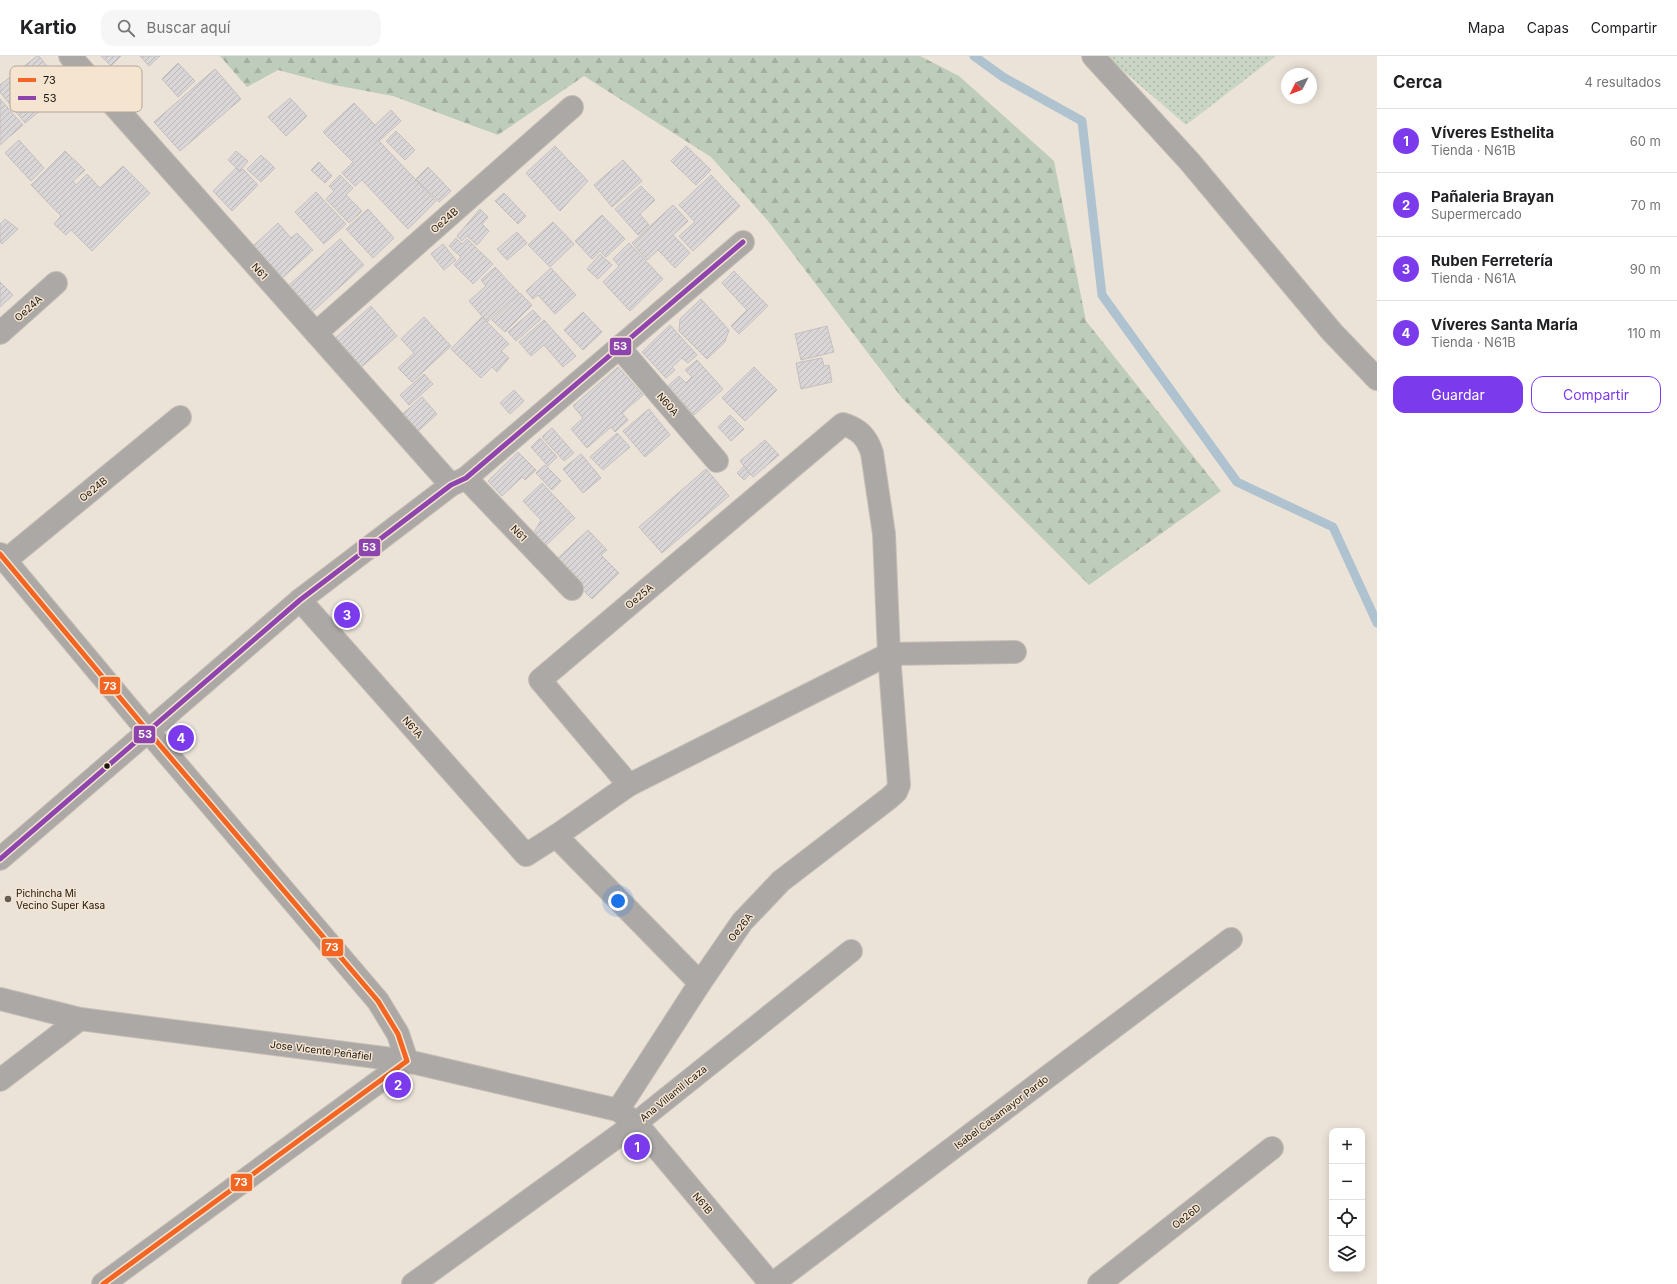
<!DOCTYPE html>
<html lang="es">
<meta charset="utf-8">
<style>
:root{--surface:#fff;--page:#f6f6f6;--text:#202124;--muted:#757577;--line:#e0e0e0;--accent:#7c3aed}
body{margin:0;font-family:Inter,sans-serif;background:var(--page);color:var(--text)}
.controls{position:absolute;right:12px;bottom:12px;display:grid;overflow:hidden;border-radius:8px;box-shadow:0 2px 10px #0003}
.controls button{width:36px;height:36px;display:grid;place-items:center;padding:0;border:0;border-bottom:1px solid var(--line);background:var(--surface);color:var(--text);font:20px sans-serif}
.compass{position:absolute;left:1281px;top:12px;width:36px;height:36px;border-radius:50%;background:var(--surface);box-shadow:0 2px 10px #0003;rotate:228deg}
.you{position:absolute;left:618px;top:845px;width:14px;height:14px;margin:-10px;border:3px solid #fff;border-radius:50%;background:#1a73e8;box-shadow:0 0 0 6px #1a73e833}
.badge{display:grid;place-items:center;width:26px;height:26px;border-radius:50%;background:var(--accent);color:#fff;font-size:13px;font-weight:700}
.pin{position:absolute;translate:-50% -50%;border:2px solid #fff;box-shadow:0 1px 4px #0006}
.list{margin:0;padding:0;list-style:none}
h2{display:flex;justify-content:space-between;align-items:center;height:52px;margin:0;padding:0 16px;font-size:17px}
h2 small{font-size:13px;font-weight:400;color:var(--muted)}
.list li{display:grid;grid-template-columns:26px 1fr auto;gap:12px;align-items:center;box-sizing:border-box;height:64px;padding:0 16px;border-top:1px solid var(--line)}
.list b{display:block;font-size:15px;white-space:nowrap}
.list p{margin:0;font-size:13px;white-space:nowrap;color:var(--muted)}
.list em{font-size:13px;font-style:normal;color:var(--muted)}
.actions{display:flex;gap:8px;padding:12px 16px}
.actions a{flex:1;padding:9px 0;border:1px solid var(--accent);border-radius:12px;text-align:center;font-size:14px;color:var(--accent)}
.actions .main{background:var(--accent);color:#fff}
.icon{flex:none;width:22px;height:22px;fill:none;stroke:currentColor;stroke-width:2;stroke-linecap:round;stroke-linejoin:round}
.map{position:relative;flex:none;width:1377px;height:1228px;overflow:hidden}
header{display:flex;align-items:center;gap:24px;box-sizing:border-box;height:56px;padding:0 20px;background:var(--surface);border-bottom:1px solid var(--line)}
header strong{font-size:19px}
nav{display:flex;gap:22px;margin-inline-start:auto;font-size:14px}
.search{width:280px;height:36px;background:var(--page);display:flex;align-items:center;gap:10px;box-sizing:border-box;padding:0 14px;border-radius:12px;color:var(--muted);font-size:15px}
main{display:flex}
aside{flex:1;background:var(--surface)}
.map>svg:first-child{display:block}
</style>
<header>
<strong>Kartio</strong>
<div class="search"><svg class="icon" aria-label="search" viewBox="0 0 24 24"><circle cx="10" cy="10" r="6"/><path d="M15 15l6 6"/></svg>Buscar aquí</div>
<nav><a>Mapa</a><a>Capas</a><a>Compartir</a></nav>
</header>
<main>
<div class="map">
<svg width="1377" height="1228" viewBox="0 0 1377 1228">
<defs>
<pattern id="green-dots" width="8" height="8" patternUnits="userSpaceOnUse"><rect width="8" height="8" fill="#c9d5c5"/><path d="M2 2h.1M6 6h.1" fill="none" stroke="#acb6a8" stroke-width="1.8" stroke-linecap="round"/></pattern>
<pattern id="forest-firs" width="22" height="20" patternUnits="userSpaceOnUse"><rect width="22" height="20" fill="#beccbb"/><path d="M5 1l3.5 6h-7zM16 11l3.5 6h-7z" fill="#a3aea0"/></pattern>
<pattern id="building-hatch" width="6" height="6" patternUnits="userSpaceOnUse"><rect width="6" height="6" fill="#dad5d6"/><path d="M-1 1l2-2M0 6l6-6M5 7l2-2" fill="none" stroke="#bab6b6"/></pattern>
</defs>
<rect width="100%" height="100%" fill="#ece3d8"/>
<path fill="url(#green-dots)" d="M 1106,0 L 1276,0 L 1186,69 Z"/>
<path fill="url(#forest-firs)" d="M 220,0 L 920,0 L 959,20 L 1054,105 L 1086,265 L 1221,435 L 1089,529 L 902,342 L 768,165 L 711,101 L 584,20 L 498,79 L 393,40 L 334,29 L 278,14 L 247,31 Z"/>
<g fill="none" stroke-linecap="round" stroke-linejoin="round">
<path stroke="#afc2cf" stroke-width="9" d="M 974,0 L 1003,21 L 1082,65 L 1102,239 L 1237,426 L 1333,471 L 1377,567"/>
</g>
<g fill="url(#building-hatch)" stroke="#c5c0bf">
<path d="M 37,0 L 39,0 L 66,34 L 25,67 L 0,36 L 0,29 Z"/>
<path d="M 101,0 L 121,0 L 111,10 Z"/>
<path d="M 140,0 L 160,0 L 149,10 Z"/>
<path d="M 178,7 L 195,25 L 178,41 L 162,23 Z"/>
<path d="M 215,13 L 241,43 L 180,95 L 154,66 Z"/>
<path d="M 290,42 L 307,60 L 286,80 L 268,61 Z"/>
<path d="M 0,43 L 23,69 L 0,89 Z"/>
<path d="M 354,47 L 375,69 L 391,54 L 401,65 L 379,85 L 436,145 L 408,173 L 362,124 L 355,130 L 342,117 L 353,106 L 323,76 Z"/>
<path d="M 396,75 L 415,94 L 405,104 L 386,85 Z"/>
<path d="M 19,84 L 44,112 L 31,125 L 5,97 Z"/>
<path d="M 555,90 L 588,125 L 560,155 L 526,117 Z"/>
<path d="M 686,90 L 711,114 L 696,129 L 671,105 Z"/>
<path d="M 65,95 L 85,114 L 73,125 L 76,129 L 87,118 L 100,132 L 123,110 L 150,137 L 92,195 L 71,174 L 66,179 L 54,168 L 61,160 L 31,129 Z"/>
<path d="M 236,95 L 248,105 L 240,115 L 228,104 Z"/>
<path d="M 261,99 L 275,112 L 261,126 L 247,113 Z"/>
<path d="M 623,104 L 642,125 L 612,151 L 594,129 Z"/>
<path d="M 319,106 L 332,120 L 325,127 L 311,114 Z"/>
<path d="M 428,111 L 451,135 L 439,146 L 416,123 Z"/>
<path d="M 236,112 L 240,116 L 243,113 L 258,129 L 232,155 L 213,135 Z"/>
<path d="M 340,119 L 353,132 L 346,139 L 362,155 L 349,167 L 326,143 L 334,135 L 329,130 Z"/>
<path d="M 711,119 L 740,150 L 693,195 L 679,180 L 695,166 L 679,149 Z"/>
<path d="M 641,130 L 655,144 L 640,158 L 649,169 L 638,179 L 615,153 Z"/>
<path d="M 316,136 L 346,168 L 324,188 L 295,156 Z"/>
<path d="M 504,137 L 526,160 L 518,168 L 495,145 Z"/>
<path d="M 673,149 L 688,165 L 673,179 L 690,197 L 675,212 L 658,194 L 647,204 L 632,187 Z"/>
<path d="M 368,153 L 394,182 L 373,202 L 346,173 Z"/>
<path d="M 480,153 L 488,161 L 482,168 L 489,175 L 477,189 L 467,180 L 462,185 L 457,180 Z"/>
<path d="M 602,159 L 625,183 L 606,201 L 600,195 L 592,203 L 575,185 Z"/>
<path d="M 5,163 L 18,173 L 2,188 L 0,186 L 0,168 Z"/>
<path d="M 553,166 L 574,188 L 550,211 L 528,189 Z"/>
<path d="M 278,167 L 291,182 L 297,177 L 313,194 L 280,224 L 251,192 Z"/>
<path d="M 517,176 L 527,187 L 507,204 L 497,193 Z"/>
<path d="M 456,182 L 462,188 L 467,183 L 493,208 L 473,228 L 454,209 L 461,201 L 449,190 Z"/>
<path d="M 340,183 L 364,209 L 311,257 L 287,231 Z"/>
<path d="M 629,187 L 663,223 L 630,255 L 603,226 L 619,210 L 613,203 Z"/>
<path d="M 443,188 L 456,204 L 444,214 L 431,198 Z"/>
<path d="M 600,198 L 612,209 L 598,223 L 587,213 Z"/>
<path d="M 495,211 L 519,237 L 487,266 L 469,245 L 486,230 L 481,224 Z"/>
<path d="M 551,212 L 576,239 L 555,258 L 538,239 L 533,243 L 526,235 Z"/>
<path d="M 734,215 L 768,250 L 739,278 L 731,270 L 747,254 L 722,227 Z"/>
<path d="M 0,226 L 13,239 L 0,251 Z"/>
<path d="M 520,237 L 532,249 L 505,276 L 492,264 Z"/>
<path d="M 701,243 L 729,274 L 725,286 L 707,303 L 679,275 L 680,263 Z"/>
<path d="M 371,250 L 397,280 L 358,314 L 332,285 Z"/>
<path d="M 533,254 L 541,263 L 516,285 L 508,276 Z"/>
<path d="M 583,256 L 602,276 L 583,294 L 564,274 Z"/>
<path d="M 424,261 L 451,290 L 412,326 L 398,312 L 414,297 L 401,283 Z"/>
<path d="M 482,261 L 509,288 L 501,295 L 509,302 L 497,316 L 492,311 L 481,322 L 451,293 Z"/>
<path d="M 544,264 L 576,300 L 563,311 L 544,289 L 531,300 L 519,286 Z"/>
<path d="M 670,269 L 697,299 L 688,307 L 682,302 L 672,311 L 675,314 L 666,322 L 642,296 Z"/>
<path d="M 827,270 L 834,296 L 801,304 L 795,278 Z"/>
<path d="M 822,302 L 824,310 L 829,309 L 832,326 L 801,333 L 796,307 Z"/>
<path d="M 697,304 L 723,333 L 694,359 L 668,330 L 679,320 L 686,327 L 692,321 L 685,314 Z"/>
<path d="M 618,311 L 643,339 L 622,357 L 628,364 L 615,376 L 611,371 L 587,392 L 571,373 L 583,362 L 573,350 Z"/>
<path d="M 754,311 L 777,334 L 745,365 L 722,342 Z"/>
<path d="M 424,318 L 433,328 L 409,349 L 400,339 Z"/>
<path d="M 514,334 L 524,345 L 510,358 L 500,347 Z"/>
<path d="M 422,341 L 437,358 L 413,380 L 397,363 Z"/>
<path d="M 649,353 L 670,379 L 645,401 L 623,375 Z"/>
<path d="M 730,359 L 744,373 L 731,385 L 718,371 Z"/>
<path d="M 552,372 L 574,397 L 564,405 L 542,381 Z"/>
<path d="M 617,377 L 630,391 L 603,414 L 590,401 Z"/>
<path d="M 540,382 L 557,401 L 548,410 L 531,391 Z"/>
<path d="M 765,384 L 779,399 L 753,421 L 740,405 Z"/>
<path d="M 518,396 L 536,414 L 525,424 L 522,421 L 502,440 L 488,425 Z"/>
<path d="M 581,398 L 601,422 L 583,437 L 563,413 Z"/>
<path d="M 545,409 L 561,425 L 552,434 L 536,417 Z"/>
<path d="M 744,410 L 750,418 L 744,424 L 737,417 Z"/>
<path d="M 706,413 L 729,440 L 662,497 L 639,471 Z"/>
<path d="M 542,427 L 575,462 L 543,492 L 532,480 L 541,464 L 523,445 Z"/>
<path d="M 588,474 L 607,494 L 601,499 L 619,517 L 592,543 L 555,505 Z"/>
</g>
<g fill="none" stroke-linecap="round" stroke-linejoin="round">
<g stroke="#c5beb5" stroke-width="24">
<g id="minor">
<path d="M 70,0 L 451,429"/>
<path d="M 1093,0 L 1190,106 L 1332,276 L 1377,323"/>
<path d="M 0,277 L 56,227"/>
<path d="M 316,277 L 572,51"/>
<path d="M 619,291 L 717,405"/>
<path d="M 466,422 L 572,533"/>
<path d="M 0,498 L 147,674 L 378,945 L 398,978 L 407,1005 L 103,1228"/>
<path d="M 6,504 L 180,361"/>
<path d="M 300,544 L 526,799 L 556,780 L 629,729 L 889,598 L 1015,596"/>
<path d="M 556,780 L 700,927"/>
<path d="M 0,803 L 300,544 L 451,429 L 466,422 L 743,186"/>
<path d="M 0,943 L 80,963 L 407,1005 L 618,1054 L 636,1067 L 771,1228"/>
<path d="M 0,1024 L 80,963"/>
<path d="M 618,1054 L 700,927 L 742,866 L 781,825 L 888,743 L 896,736 L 899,729 L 889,598 L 884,478 L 872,397 C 867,381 859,373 843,368 L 540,624 L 629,729"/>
<path d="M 413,1228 L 636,1067 L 851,895"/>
<path d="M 772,1228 L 1231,883"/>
<path d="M 1099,1228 L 1272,1092"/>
</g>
</g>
<use href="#minor" stroke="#aca8a5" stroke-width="22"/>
<g stroke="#f4e4d0" stroke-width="8">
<path id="bus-1" d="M 0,498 L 147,674 L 378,945 L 398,978 L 407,1005 L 103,1228"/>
</g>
<g stroke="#f4e4d0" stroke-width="8">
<path id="bus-2" d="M 0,803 L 300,544 L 451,429 L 466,422 L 743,186"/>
</g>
<use href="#bus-1" stroke="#f26522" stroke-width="5"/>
<use href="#bus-2" stroke="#8e44ad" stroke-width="5"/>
</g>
<circle fill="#1b160f" stroke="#f4e4d0" stroke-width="1.5" cx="107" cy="710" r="3.5"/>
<circle fill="#645e55" stroke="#f4e4d0" stroke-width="1.5" cx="8" cy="843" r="4"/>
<g text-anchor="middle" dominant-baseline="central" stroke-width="3" stroke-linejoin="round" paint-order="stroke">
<g font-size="10" fill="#1b160f" stroke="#f4e4d0">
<text transform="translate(444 164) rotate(-41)">Oe24B</text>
<text transform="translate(260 215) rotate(48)">N61</text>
<text transform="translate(28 252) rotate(-42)">Oe24A</text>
<text transform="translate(668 348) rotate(49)">N60A</text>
<text transform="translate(93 433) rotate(-39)">Oe24B</text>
<text transform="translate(519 477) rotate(46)">N61</text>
<text transform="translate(639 540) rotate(-40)">Oe25A</text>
<text transform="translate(413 671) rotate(48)">N61A</text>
<text transform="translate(740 871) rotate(-52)">Oe26A</text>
<text transform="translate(321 994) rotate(7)">Jose Vicente Peñafiel</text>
<text transform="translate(673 1037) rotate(-39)">Ana Villamil Icaza</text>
<text transform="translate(1001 1056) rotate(-37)">Isabel Casamayor Pardo</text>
<text transform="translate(703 1147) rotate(50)">N61B</text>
<text transform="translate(1186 1160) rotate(-38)">Oe26D</text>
</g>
<g font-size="10" fill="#1b160f" stroke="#f4e4d0" text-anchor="start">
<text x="16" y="837">Pichincha Mi<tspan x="16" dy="12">Vecino Super Kasa</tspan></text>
</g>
</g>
<rect x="10" y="10" width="132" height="46" rx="6" fill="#f4e4d0" stroke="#b3a696" stroke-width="1"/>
<rect x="18" y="22" width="18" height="4" fill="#f26522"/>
<rect x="18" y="40" width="18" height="4" fill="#8e44ad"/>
<g font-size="11" fill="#1b160f">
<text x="43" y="28">73</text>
<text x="43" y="46">53</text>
</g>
<g stroke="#f4e4d0" stroke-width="1.5">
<rect x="609" y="281" width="23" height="19" rx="4" fill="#8e44ad"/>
<rect x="358" y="482" width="23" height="19" rx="4" fill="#8e44ad"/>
<rect x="99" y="620" width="22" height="19" rx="4" fill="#f26522"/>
<rect x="133" y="669" width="23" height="19" rx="4" fill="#8e44ad"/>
<rect x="321" y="882" width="23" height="19" rx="4" fill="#f26522"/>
<rect x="230" y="1117" width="23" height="19" rx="4" fill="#f26522"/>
</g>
<g font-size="11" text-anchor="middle" font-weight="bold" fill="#fff">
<text x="620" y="294">53</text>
<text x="369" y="495">53</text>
<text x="110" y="634">73</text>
<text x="145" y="682">53</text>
<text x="332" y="895">73</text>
<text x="241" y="1130">73</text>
</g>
</svg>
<div class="controls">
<button>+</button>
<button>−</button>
<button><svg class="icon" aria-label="locate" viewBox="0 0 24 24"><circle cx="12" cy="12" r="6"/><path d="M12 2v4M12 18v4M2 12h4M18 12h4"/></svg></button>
<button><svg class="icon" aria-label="layers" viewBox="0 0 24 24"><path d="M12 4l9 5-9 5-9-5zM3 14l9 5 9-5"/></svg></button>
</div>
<svg class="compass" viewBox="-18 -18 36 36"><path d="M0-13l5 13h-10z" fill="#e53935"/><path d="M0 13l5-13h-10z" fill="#757577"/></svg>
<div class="you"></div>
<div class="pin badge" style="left:637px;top:1091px">1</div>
<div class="pin badge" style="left:398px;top:1029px">2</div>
<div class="pin badge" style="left:347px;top:559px">3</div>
<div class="pin badge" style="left:181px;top:682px">4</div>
</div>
<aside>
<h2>Cerca<small>4 resultados</small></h2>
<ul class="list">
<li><span class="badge">1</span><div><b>Víveres Esthelita</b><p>Tienda · N61B</p></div><em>60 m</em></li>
<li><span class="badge">2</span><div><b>Pañaleria Brayan</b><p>Supermercado</p></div><em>70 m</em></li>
<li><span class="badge">3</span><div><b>Ruben Ferretería</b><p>Tienda · N61A</p></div><em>90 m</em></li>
<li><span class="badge">4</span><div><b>Víveres Santa María</b><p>Tienda · N61B</p></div><em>110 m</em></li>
</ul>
<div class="actions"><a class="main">Guardar</a><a>Compartir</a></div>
</aside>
</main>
